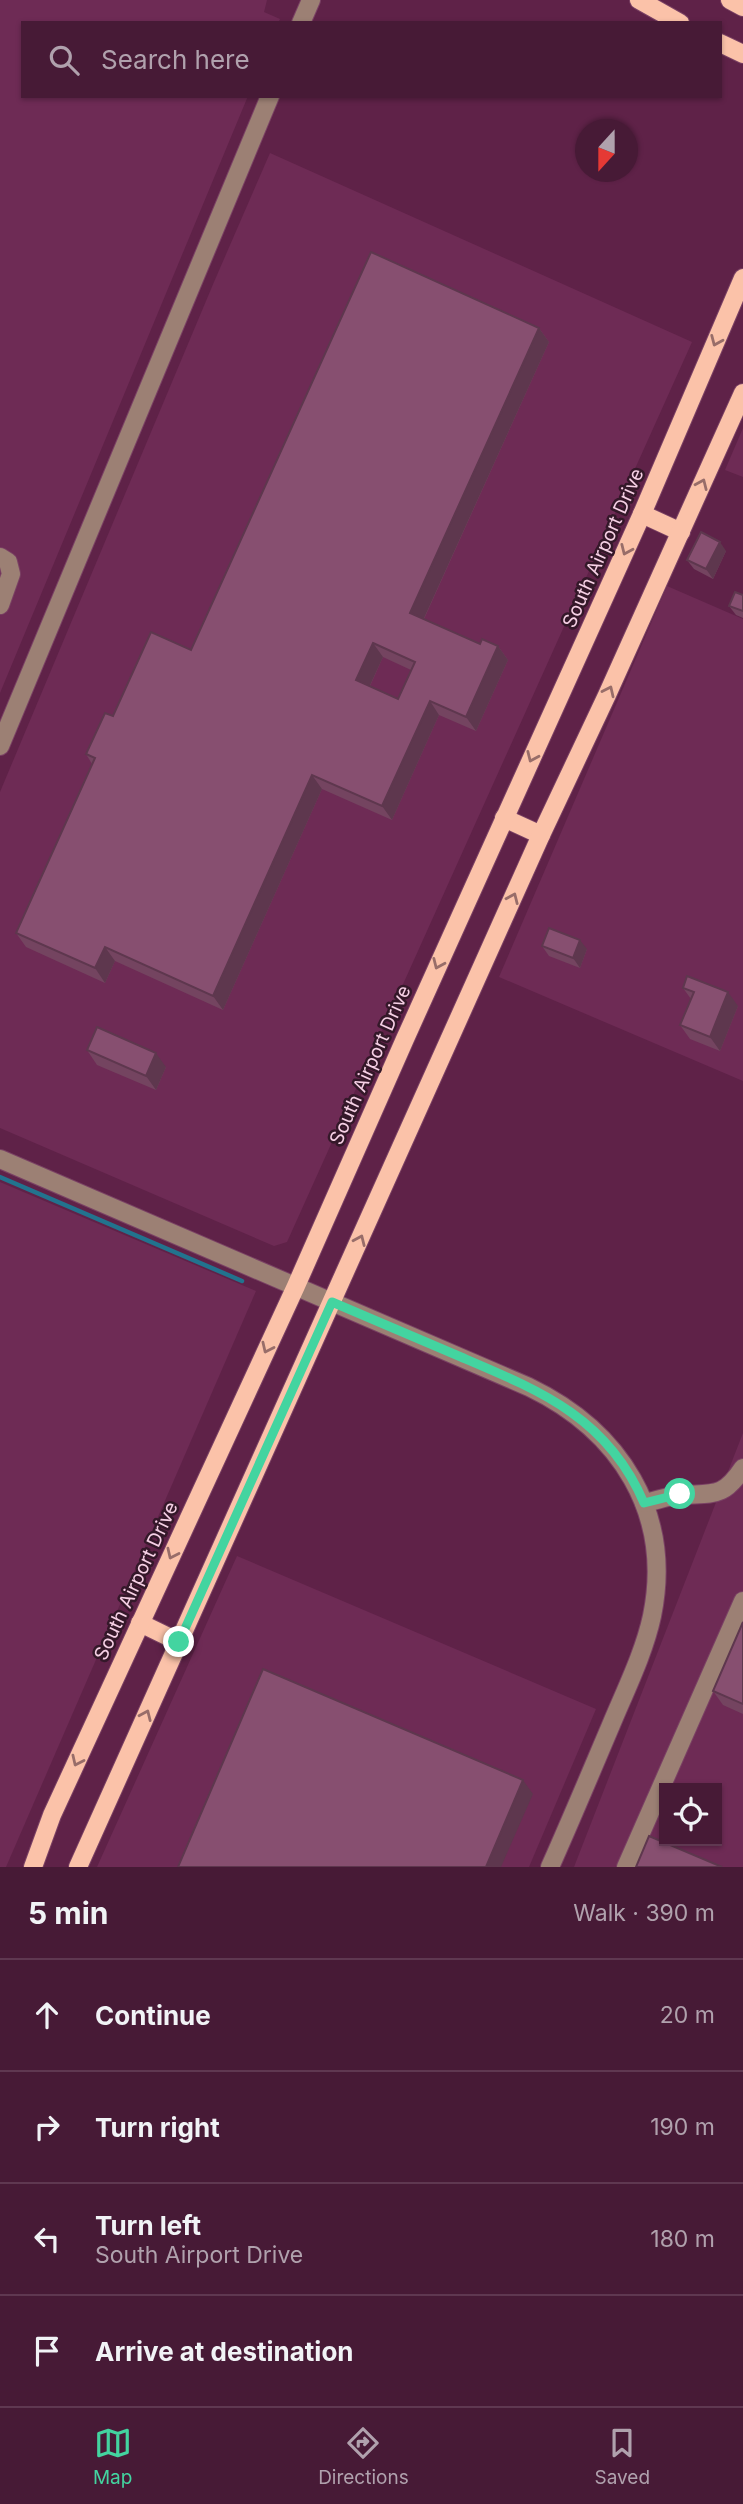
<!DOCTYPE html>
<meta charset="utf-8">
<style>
:root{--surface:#471a36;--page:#4e233e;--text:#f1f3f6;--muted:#b0a1ad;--line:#5f3851;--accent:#43d4a0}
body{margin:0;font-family:Inter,sans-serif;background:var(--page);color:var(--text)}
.controls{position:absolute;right:21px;bottom:21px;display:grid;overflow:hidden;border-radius:0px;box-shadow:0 2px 5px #0004}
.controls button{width:63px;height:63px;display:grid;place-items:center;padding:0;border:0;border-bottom:2px solid var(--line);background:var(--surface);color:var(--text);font:35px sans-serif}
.compass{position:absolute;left:575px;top:119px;width:63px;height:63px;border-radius:50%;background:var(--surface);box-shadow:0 2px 5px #0004;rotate:201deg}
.stop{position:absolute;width:21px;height:21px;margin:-16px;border:5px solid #43d4a0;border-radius:50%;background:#fff}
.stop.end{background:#43d4a0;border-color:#fff;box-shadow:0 2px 7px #0008}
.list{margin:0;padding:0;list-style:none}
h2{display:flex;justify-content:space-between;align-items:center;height:91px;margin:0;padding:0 28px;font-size:30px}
h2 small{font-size:23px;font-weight:400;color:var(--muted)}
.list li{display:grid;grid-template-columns:46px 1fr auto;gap:21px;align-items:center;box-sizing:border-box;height:112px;padding:0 28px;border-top:2px solid var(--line)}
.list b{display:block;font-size:26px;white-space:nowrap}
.list p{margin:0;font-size:23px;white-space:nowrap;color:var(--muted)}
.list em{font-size:23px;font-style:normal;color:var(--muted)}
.icon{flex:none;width:38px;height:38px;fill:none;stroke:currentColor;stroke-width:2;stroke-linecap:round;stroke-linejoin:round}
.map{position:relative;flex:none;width:743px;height:1867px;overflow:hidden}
.search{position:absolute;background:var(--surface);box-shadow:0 2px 5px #0004;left:21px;right:21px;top:21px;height:77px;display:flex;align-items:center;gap:18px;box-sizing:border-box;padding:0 24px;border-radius:0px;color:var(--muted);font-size:26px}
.sheet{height:539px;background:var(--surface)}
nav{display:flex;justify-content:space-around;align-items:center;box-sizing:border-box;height:98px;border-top:2px solid var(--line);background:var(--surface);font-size:19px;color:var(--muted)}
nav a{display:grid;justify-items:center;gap:4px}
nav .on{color:var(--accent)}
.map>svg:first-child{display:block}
</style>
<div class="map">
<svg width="743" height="1867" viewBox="0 0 743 1867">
<rect width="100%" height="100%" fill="#5f2248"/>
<g fill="#6e2b55" fill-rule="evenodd">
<path d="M 0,0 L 267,0 L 264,12 L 280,19 L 278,23 L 23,23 L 23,96 L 248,96 L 0,693 Z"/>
<path d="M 270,153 L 692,342 L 287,1242 L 274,1246 L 0,1128 L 0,792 L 214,282 Z"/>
<path d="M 743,428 L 743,477 L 725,470 Z"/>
<path d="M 667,586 L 743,619 L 743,1081 L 499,977 Z"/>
<path d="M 0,1182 L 256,1291 L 6,1867 L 0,1867 Z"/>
<path d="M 743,1433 L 743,1867 L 574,1867 ZM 664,1788 L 717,1788 L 717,1841 L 664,1841 Z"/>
<path d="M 237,1556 L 596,1709 L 529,1867 L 97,1867 Z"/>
</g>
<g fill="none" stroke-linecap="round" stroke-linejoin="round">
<path stroke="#22738e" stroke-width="4.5" d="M 0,1177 L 242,1281"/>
<g stroke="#7a4164" stroke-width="20">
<g id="minor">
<path d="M 301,23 L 311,0"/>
<path d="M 0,557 L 8,562 L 11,574 L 0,605"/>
<path d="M 0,746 L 270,96"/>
<path d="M 0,1159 L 529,1387 C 620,1431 673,1513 652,1616 C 644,1653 626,1689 611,1725 C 591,1772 571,1820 550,1867"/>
<path d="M 644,1503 C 656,1501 670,1495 682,1495 C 714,1493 723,1498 743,1468"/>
<path d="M 626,1867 L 743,1601"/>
</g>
</g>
<g stroke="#7a4164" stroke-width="20">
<g id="major">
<path d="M 639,0 L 680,23"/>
<path d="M 730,0 L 743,7"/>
<path d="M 720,43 L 743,54"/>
<path d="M 642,514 L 681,532"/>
<path d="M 504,818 L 541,835"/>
<path d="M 140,1623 L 179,1642"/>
<path d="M 33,1867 L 52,1815 L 296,1286 L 405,1039 L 642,514 L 743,278"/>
<path d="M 78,1867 L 541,835 L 607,695 L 743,393"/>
</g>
</g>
<use href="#minor" stroke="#9c8074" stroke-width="18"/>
<use href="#major" stroke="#fbc2a9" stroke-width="18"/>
</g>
<g fill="#744460" fill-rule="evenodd">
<path d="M 539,328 L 549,342 L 424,619 L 480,644 L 498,646 L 508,660 L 476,731 L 439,715 L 392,820 L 322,789 L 223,1010 L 115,961 L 105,983 L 26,947 L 16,933 L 92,764 L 86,754 L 113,716 L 191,650 ZM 383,657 L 411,670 L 398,699 L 370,686 Z"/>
<path d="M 726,551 L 713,579 L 694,569 L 687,560 Z"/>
<path d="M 743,595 L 743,618 L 736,615 L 729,606 Z"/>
<path d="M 542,946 L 587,949 L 580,968 L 549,956 Z"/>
<path d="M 683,988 L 738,1006 L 720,1051 L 690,1039 L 680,1025 L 691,999 Z"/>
<path d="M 87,1050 L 166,1067 L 156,1090 L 97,1065 Z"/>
<path d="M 743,1622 L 743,1714 L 723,1705 L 713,1691 Z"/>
</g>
<g fill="#5e374e">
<path d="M 539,328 L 549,342 L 420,627 L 410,613 Z"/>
<path d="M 720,542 L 726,551 L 713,579 L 706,569 Z"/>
<path d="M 373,643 L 383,657 L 366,694 L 356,680 Z"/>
<path d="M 498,646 L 508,660 L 476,731 L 466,717 Z"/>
<path d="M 430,701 L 439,715 L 392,820 L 382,806 Z"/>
<path d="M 312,775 L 322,789 L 223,1010 L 213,996 Z"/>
<path d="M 580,940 L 587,949 L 580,968 L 573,958 Z"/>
<path d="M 105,947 L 115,961 L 105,983 L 95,968 Z"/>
<path d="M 728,992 L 738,1006 L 720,1051 L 710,1037 Z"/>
<path d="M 156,1053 L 166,1067 L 156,1090 L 146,1076 Z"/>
<path d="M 523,1780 L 533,1794 L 501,1867 L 486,1867 Z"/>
</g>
<g fill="#874f70" stroke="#5e374e" stroke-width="2" fill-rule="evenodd">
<path d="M 371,252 L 539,328 L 410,613 L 480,644 L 482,639 L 498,646 L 466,717 L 430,701 L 382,806 L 312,775 L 213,996 L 105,947 L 95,968 L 16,933 L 95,758 L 86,754 L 105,713 L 113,716 L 151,632 L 191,650 ZM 373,643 L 415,662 L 398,699 L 356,680 Z"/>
<path d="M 701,532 L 720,542 L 706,569 L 687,560 Z"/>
<path d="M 735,592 L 743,595 L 743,611 L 729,606 Z"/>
<path d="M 549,928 L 580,940 L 573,958 L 542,946 Z"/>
<path d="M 687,976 L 728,992 L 710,1037 L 680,1025 L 694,992 L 683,988 Z"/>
<path d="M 97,1027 L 156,1053 L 146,1076 L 87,1050 Z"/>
<path d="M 743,1622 L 743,1704 L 713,1691 Z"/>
<path d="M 263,1669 L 523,1780 L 486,1867 L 178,1867 Z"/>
<path d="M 649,1836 L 722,1867 L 636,1867 Z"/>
</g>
<defs><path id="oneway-chevron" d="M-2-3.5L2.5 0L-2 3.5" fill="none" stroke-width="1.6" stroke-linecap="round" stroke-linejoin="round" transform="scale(1.75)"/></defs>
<g stroke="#986d69">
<use href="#oneway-chevron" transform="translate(716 341) rotate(113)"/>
<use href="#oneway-chevron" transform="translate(702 484) rotate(-66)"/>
<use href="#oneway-chevron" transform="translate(626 550) rotate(114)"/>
<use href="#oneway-chevron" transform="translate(609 691) rotate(-65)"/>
<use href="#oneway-chevron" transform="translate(532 757) rotate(114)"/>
<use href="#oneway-chevron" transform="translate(513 898) rotate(-66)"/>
<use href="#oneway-chevron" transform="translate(438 964) rotate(114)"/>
<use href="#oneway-chevron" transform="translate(360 1240) rotate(-66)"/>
<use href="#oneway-chevron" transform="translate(267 1348) rotate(115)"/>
<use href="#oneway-chevron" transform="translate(172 1554) rotate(115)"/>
<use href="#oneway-chevron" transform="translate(146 1715) rotate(-66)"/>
<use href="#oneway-chevron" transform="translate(77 1761) rotate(115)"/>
</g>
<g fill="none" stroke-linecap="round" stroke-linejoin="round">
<path stroke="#43d4a0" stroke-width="9" d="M 179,1642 L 332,1302 C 375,1320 418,1339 461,1357 C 541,1391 608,1418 644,1503 L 680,1494"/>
</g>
<g text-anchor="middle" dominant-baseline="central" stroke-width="5" stroke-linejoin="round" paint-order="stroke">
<g font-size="19" fill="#f6d0e5" stroke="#341829">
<text transform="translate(603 548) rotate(-66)">South Airport Drive</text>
<text transform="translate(370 1065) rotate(-66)">South Airport Drive</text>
<text transform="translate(136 1581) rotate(-65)">South Airport Drive</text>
</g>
</g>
</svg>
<div class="controls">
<button><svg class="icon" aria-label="locate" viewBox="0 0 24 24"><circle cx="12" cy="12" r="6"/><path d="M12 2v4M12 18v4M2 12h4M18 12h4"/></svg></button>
</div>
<svg class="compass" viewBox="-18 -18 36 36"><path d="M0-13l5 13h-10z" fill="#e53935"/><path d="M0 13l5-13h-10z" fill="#b0a1ad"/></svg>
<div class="stop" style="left:680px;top:1494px"></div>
<div class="stop end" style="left:179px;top:1642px"></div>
<div class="search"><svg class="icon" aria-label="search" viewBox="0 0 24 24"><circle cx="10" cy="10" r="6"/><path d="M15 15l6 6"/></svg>Search here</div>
</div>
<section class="sheet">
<h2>5 min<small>Walk · 390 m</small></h2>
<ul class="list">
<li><svg class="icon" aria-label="ahead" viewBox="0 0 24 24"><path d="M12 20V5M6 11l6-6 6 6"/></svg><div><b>Continue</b></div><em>20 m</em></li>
<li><svg class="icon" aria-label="right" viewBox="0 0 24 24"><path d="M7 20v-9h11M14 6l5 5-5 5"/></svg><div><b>Turn right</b></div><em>190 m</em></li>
<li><svg class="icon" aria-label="left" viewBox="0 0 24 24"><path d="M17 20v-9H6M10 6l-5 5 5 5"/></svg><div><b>Turn left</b><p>South Airport Drive</p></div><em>180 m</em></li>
<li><svg class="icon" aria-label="arrive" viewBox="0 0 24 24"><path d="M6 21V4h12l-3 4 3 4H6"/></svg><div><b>Arrive at destination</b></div></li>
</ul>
</section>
<nav>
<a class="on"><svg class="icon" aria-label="map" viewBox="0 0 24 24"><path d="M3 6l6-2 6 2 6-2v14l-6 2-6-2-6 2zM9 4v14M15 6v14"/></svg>Map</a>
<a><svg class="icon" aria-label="directions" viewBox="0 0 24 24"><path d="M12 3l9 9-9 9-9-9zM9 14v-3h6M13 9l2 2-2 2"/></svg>Directions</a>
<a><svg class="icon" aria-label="saved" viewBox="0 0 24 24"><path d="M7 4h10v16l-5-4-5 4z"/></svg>Saved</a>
</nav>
